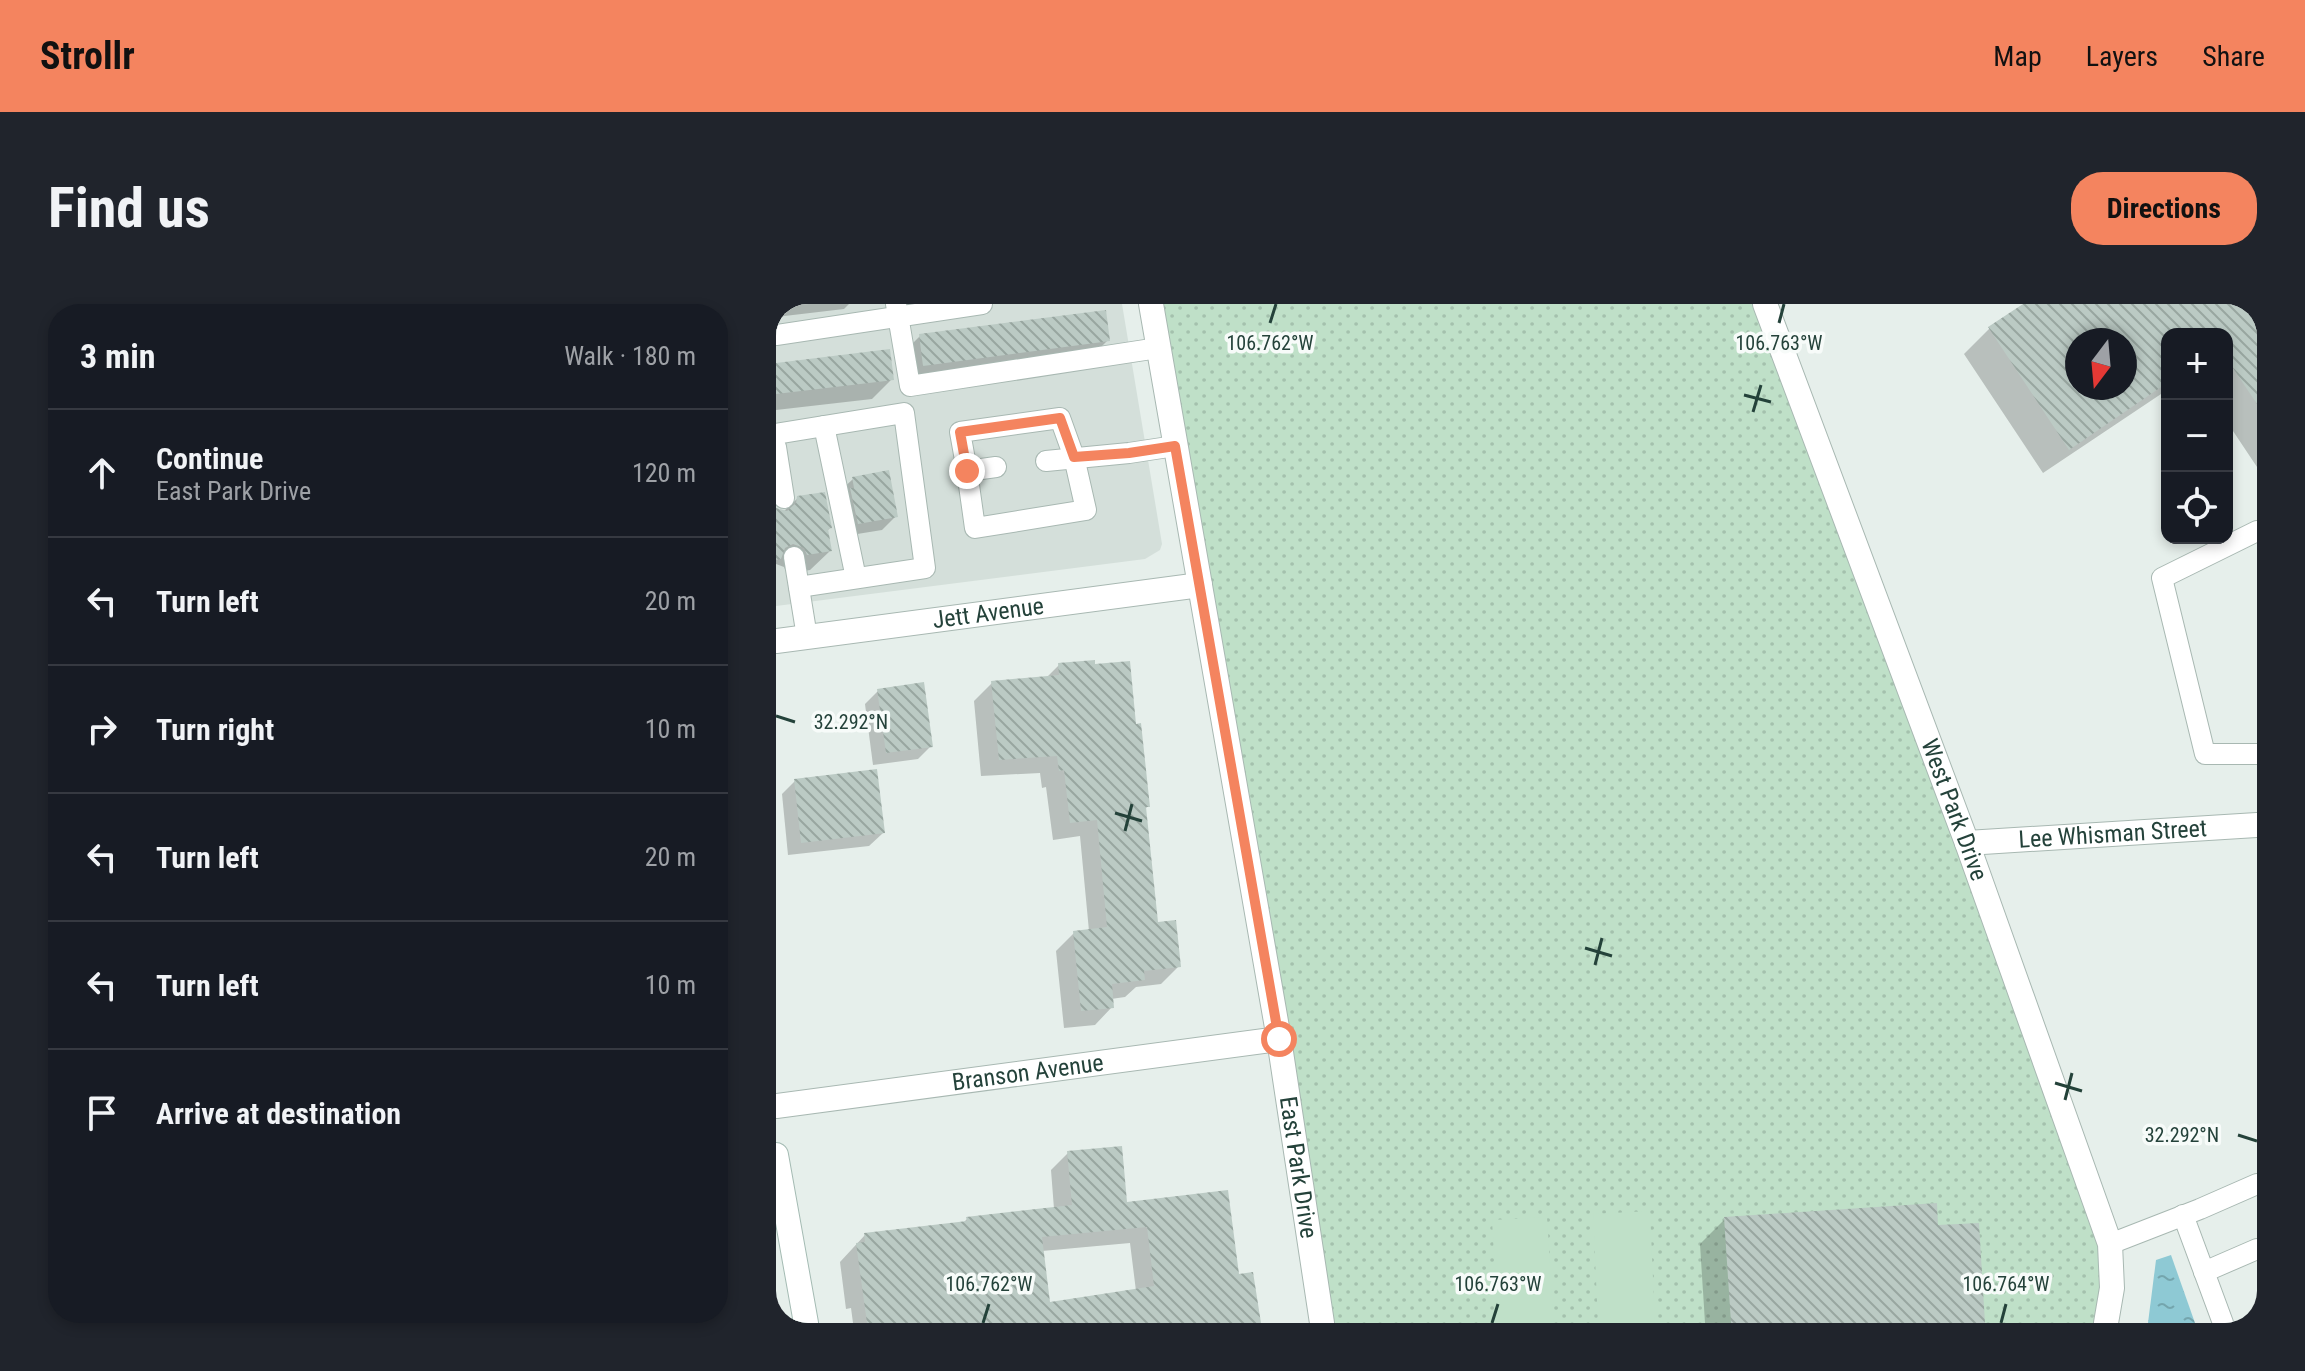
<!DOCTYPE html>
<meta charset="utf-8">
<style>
:root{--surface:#171b24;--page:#20242c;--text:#f1f3f6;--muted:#9ea1a6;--line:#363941;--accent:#f4845f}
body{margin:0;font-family:"Roboto Condensed",sans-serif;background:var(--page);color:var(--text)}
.controls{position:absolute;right:24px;top:24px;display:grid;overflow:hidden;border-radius:16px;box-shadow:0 4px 12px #0003}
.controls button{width:72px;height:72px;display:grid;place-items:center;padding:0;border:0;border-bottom:2px solid var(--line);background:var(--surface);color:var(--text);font:40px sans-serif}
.compass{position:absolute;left:1289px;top:24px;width:72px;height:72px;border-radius:50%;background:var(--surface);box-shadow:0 4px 12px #0003;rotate:196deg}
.stop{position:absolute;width:24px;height:24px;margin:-18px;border:6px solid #f4845f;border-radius:50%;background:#fff}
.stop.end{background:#f4845f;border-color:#fff;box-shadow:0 2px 8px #0008}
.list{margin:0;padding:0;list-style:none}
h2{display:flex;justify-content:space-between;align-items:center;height:104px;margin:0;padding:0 32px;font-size:34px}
h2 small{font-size:26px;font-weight:400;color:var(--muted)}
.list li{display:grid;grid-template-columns:52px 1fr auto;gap:24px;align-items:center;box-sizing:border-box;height:128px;padding:0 32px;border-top:2px solid var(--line)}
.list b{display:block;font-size:30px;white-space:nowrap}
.list p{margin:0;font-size:26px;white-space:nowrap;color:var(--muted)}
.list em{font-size:26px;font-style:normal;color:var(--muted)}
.icon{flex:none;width:44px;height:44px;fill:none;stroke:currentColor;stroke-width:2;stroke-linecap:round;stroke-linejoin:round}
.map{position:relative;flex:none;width:1481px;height:1019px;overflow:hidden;border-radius:32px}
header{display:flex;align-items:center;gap:48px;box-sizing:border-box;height:112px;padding:0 40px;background:var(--accent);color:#111}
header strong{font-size:38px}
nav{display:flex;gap:44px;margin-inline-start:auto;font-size:28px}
.intro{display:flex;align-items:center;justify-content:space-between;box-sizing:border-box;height:192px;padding:0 48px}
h1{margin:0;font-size:56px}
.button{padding:20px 36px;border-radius:32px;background:var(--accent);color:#111;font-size:28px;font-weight:700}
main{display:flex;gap:48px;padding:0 48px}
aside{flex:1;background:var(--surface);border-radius:32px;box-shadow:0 4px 12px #0003}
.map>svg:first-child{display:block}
</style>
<header>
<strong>Strollr</strong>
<nav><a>Map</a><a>Layers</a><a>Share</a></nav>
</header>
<div class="intro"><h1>Find us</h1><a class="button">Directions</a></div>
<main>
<aside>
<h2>3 min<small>Walk · 180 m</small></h2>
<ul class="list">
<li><svg class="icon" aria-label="ahead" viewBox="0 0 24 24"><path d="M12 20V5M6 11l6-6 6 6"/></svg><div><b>Continue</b><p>East Park Drive</p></div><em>120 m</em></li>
<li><svg class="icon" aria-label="left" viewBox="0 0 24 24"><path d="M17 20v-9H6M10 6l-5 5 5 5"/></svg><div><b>Turn left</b></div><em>20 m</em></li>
<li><svg class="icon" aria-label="right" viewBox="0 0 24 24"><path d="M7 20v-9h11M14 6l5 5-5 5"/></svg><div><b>Turn right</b></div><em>10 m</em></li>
<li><svg class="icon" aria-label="left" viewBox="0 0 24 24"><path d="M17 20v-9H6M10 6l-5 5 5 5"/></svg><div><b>Turn left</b></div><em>20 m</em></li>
<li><svg class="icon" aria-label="left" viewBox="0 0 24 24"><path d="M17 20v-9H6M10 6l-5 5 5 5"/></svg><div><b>Turn left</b></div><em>10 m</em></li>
<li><svg class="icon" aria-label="arrive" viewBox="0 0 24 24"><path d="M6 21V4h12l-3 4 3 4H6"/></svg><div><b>Arrive at destination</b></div></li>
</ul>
</aside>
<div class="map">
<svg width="1481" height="1019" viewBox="0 0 1481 1019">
<defs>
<pattern id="park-dots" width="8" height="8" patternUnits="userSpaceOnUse" patternTransform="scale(2)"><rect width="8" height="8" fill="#bfe0c8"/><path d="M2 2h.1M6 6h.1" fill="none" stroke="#a4c1ad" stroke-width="1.8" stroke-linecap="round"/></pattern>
<pattern id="water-ripples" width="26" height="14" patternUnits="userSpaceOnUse" patternTransform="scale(2)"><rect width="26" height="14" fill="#8ec9d4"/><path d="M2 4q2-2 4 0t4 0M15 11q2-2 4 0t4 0" fill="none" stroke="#74a5ad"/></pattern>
<pattern id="building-back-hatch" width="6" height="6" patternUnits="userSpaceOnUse" patternTransform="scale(2)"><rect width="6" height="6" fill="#bbcac4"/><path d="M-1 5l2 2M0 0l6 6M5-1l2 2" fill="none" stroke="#98a6a0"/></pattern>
</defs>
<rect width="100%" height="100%" fill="#e6efeb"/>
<path fill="#d4dfda" d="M 0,0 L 346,0 L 386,240 L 384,246 L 369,255 L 0,302 Z"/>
<path fill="url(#park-dots)" d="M 370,0 L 985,0 L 1334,940 L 1330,1019 L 543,1019 Z"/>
<g fill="#bfe0c8">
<path d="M 874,907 L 879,1019 L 822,1019 L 817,910 Z"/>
<path d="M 771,913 L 778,1019 L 722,1019 L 716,916 Z"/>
</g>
<path fill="url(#water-ripples)" d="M 1395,951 L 1419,1019 L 1372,1019 L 1380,956 Z"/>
<g fill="#0003" fill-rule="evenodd">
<path d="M 0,0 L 73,0 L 68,5 L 0,13 Z"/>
<path d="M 1251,0 L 1481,0 L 1481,163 L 1451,118 L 1451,30 L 1391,30 L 1391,86 L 1267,169 L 1188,50 L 1213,25 ZM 1301,36 L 1349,36 L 1349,84 L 1301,84 Z"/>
<path d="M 144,32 L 332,36 L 312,56 L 128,81 L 124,52 Z"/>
<path d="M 0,61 L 116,75 L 96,95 L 0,106 Z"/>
<path d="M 77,175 L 119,213 L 106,226 L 69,232 L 63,188 Z"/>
<path d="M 22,194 L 54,224 L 50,228 L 54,247 L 34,266 L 11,270 L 8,263 L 0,260 L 0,205 L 7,208 Z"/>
<path d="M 283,361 L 358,422 L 372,502 L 369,505 L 380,620 L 403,662 L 385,680 L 360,683 L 349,693 L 335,695 L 336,703 L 319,721 L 288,724 L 280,647 L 298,629 L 313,627 L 304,532 L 277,536 L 270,483 L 266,484 L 264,469 L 205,472 L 198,397 L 216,379 L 270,374 Z"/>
<path d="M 102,387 L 155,442 L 142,455 L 97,461 L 89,400 Z"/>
<path d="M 19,477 L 107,529 L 93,542 L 12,551 L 6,490 Z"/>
<path d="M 292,849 L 350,901 L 461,972 L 483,1019 L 77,1019 L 75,1004 L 70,1005 L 64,958 L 89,931 L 186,920 L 191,915 L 278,905 L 275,866 ZM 354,939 L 360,987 L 272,1000 L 266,947 Z"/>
<path d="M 949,915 L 1160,923 L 1207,1019 L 929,1019 L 924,940 Z"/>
</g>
<g fill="url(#building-back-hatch)" fill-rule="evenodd">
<path d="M 1247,0 L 1481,0 L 1481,100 L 1451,55 L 1451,30 L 1391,30 L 1391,79 L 1293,146 L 1212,23 ZM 1301,36 L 1349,36 L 1349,84 L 1301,84 Z"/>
<path d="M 330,6 L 334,37 L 147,62 L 143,30 Z"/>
<path d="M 114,45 L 118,76 L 0,90 L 0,59 Z"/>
<path d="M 113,166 L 122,213 L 82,220 L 74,184 L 78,184 L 76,173 Z"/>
<path d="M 49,188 L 56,224 L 52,225 L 56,247 L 31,251 L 28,244 L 17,240 L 9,244 L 5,255 L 0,256 L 0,204 L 11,207 L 20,199 L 21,192 Z"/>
<path d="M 319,356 L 319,360 L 354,357 L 360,420 L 365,419 L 374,503 L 370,503 L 382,618 L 400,616 L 405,663 L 368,667 L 369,676 L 336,680 L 338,704 L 305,707 L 297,627 L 331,623 L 321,516 L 294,519 L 288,466 L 283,467 L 281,452 L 223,456 L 215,377 L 283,371 L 282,359 Z"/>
<path d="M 148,378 L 157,443 L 110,449 L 101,385 Z"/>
<path d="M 101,465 L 109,529 L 25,539 L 18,475 Z"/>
<path d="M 346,842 L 351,898 L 452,886 L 463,970 L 477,968 L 485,1019 L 91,1019 L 80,939 L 89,938 L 88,929 L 191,917 L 190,913 L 296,901 L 291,847 ZM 371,923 L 378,982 L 274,998 L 266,933 Z"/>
<path d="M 1161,899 L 1162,921 L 1203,919 L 1209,1019 L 955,1019 L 948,913 Z"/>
</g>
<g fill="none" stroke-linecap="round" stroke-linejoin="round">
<g stroke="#a8b8b2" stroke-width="22">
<g id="lane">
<path d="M 120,0 L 134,82 L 382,44"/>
<path d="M 0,31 L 206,0"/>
<path d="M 48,122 L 80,274"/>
<path d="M 0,130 L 128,109 L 149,264 L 23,283"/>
<path d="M 0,143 L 8,194"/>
<path d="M 270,157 L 353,149 L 399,142"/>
<path d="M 191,167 L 184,128 L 284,114 L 298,153 L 310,206 L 199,224 L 191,167 L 220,163"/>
<path d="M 1481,227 L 1386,274 L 1429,450 L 1481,450"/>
<path d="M 18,253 L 31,333"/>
<path d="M 1407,911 L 1447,1019"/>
<path d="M 1334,940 L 1424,905 L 1481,880"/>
<path d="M 1428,968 L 1481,945"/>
</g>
</g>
<g stroke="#a8b8b2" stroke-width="26">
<g id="street">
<path id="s1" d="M 375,0 L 503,735 L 546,1019"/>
<path id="s2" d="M 989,0 L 1191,539 L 1334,940 L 1336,984 L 1330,1019"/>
<path id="s3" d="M 0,337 L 424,281"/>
<path id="s4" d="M 1191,539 L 1481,521"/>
<path id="s5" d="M 0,802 L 503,735"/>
</g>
</g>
<g stroke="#a4bbb3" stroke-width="26">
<path id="secondary" d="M 0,851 L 30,1019"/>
</g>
<use href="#lane" stroke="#fff" stroke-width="20"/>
<use href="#street" stroke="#fff" stroke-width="24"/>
<use href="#secondary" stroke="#fff" stroke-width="24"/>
</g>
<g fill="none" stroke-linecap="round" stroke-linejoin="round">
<path stroke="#f4845f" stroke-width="10" d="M 191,167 L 184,128 L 284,114 L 298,153 L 353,149 L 399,142 L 503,735"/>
</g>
<path fill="none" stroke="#24423a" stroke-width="3" d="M 494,19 L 500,0M 1003,19 L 1008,0M 968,91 L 995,98M 977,108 L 985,81M 0,412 L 19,418M 339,509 L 366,517M 349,527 L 356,500M 809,644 L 836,652M 819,661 L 826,634M 1279,779 L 1306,787M 1289,796 L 1296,769M 1462,831 L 1481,837M 207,1019 L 213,1000M 716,1019 L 722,1000M 1225,1019 L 1230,1000"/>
<g text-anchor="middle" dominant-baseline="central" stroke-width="7" stroke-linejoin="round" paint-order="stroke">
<g font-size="24" fill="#24423a" stroke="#f7fbf9">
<text stroke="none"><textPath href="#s3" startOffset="214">Jett Avenue</textPath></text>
<text stroke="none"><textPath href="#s2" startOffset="540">West Park Drive</textPath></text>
<text stroke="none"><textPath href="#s4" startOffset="146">Lee Whisman Street</textPath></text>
<text stroke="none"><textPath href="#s5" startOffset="254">Branson Avenue</textPath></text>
<text stroke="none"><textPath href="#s1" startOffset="876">East Park Drive</textPath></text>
</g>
</g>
<g font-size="20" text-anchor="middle" fill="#24423a" stroke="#f7fbf9" stroke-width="7" stroke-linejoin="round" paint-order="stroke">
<text x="494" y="46">106.762°W</text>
<text x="1003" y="46">106.763°W</text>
<text x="75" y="425">32.292°N</text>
<text x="1406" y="838">32.292°N</text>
<text x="213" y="987">106.762°W</text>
<text x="722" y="987">106.763°W</text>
<text x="1230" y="987">106.764°W</text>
</g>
</svg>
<div class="controls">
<button>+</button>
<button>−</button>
<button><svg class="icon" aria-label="locate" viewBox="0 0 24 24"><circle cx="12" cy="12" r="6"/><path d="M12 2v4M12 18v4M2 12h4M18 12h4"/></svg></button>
</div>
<svg class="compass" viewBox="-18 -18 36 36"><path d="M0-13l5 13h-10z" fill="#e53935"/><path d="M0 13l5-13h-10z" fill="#9ea1a6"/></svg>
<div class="stop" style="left:503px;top:735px"></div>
<div class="stop end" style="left:191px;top:167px"></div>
</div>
</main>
